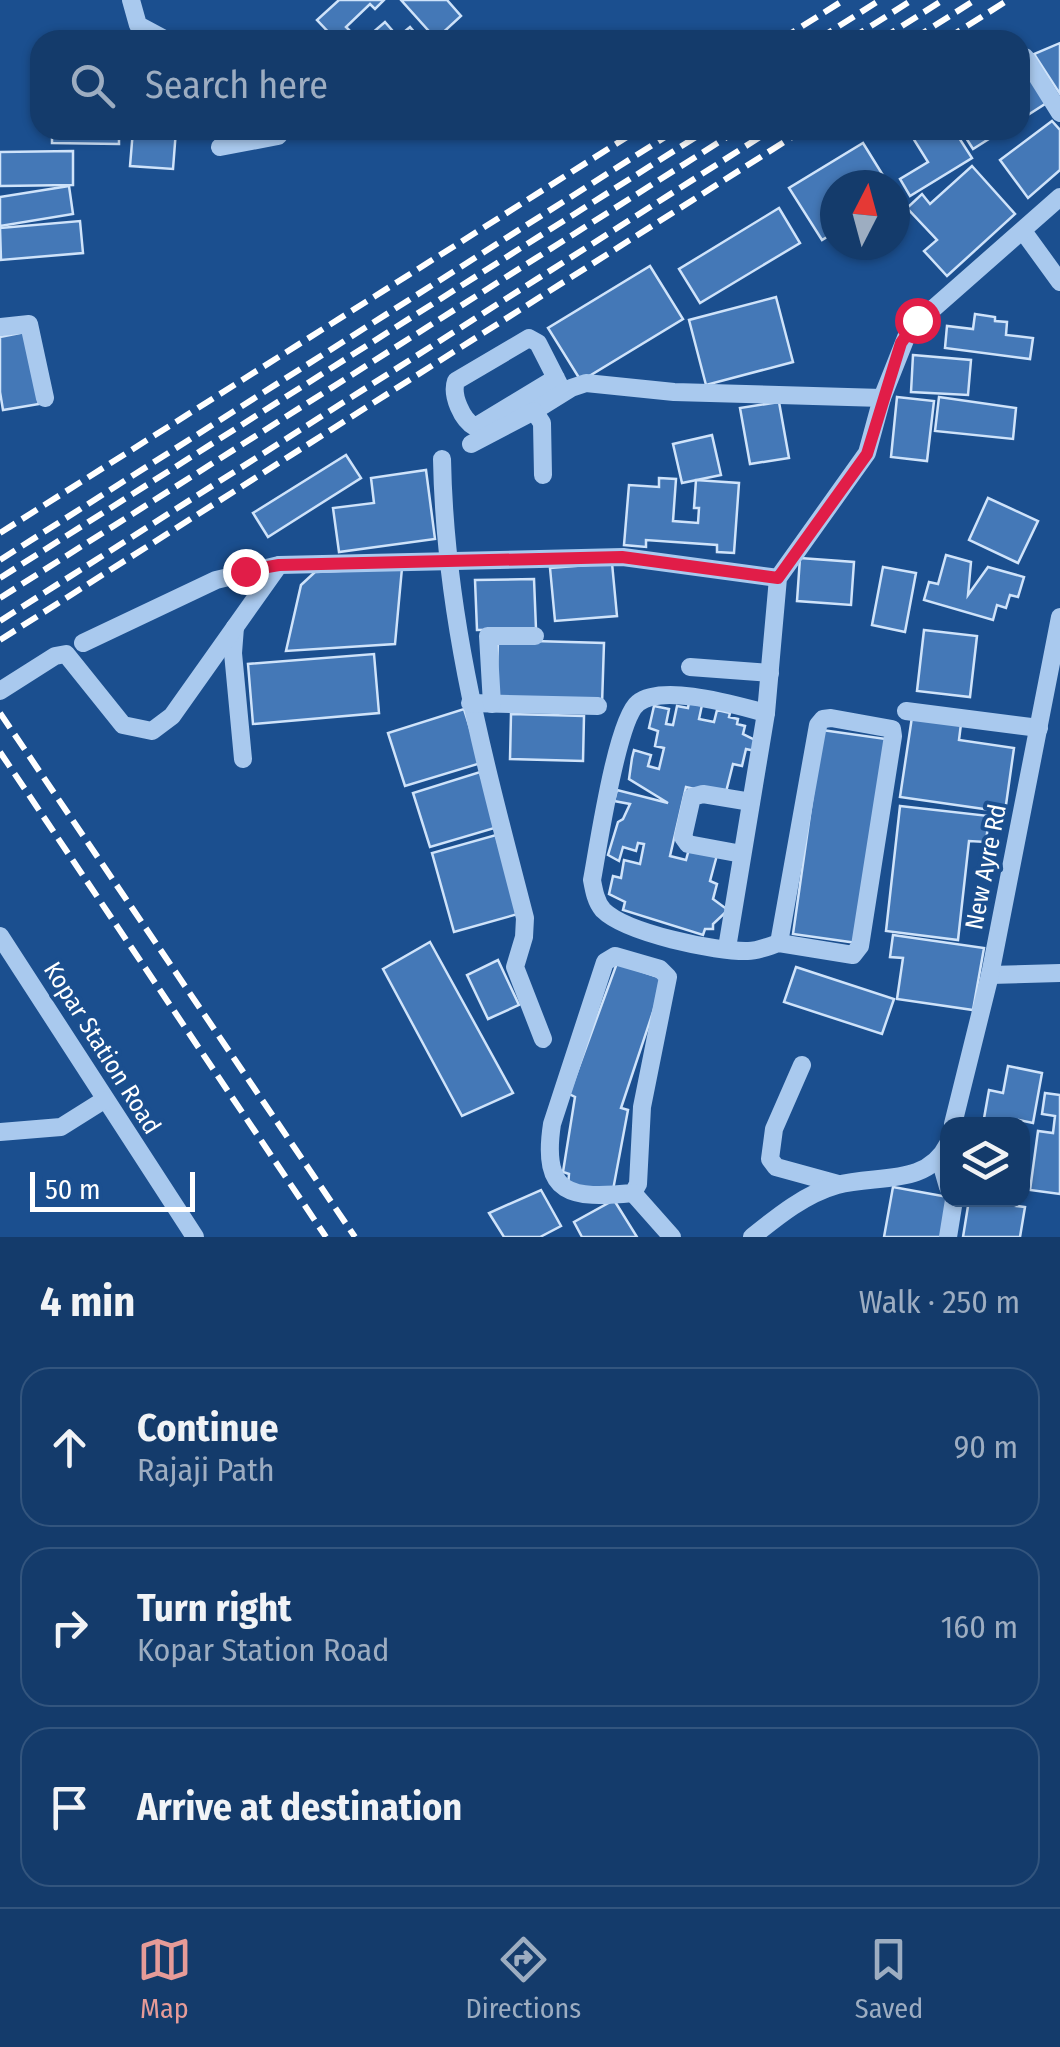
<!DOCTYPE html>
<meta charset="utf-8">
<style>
:root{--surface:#143b6b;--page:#1d4271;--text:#f1f3f6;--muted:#9dadc1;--line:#33557e;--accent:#e69b98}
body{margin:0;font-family:"Fira Sans Condensed",sans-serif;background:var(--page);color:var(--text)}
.controls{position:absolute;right:30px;bottom:30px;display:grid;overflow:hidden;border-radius:20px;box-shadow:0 2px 8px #0004}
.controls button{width:90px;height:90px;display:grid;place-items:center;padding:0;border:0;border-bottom:2px solid var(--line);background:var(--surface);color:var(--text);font:50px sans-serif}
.compass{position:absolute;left:820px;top:170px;width:90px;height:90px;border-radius:50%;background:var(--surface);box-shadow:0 2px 8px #0004;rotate:6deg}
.scale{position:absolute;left:30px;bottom:25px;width:165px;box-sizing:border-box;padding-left:10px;border:5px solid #fff;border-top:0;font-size:28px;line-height:35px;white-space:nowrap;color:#fff;-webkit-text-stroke:8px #1b4f8f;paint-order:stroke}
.stop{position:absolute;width:30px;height:30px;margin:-22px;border:8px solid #e11d48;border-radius:50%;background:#fff}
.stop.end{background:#e11d48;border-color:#fff;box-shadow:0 2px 10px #0008}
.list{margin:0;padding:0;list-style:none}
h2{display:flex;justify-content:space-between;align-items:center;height:130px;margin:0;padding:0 40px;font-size:42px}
h2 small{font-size:32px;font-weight:400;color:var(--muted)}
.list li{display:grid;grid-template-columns:65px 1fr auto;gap:30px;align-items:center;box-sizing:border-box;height:160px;margin:0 20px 20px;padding:0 20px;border:2px solid var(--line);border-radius:30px}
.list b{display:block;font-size:38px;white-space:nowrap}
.list p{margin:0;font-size:32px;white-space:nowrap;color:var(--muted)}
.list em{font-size:32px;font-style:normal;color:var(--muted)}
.icon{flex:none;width:55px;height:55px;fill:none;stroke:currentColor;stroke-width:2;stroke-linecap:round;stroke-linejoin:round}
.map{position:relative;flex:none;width:1060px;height:1237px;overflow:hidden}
.search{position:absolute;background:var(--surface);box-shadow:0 2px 8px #0004;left:30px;right:30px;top:30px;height:110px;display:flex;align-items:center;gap:25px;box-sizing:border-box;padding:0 35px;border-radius:30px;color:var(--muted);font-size:38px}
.sheet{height:670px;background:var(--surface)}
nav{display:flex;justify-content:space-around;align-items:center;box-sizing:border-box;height:140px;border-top:2px solid var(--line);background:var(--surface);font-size:28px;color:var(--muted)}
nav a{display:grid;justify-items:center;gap:5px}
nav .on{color:var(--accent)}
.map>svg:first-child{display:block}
</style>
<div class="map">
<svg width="1060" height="1237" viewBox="0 0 1060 1237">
<rect width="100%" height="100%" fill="#1b4f8f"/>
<g fill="#4478b7" stroke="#cfe3fa" stroke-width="2.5">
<path d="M 339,0 L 384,0 L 375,9 L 370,4 L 346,27 L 351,32 L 342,40 L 336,40 L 317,20 Z"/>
<path d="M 401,0 L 447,0 L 461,16 L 436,39 Z"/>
<path d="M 385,22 L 398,37 L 410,27 L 421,40 L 364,40 Z"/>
<path d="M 1060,43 L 1060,94 L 1034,54 Z"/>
<path d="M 1020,58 L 1048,102 L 1020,120 Z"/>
<path d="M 1052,121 L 1060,130 L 1060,170 L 1028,198 L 1000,160 Z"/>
<path d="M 52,130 L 119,130 L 119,144 L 52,143 Z"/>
<path d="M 133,130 L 176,130 L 173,169 L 130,166 Z"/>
<path d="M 908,130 L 954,130 L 972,158 L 910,196 L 900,179 L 928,162 Z"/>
<path d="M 961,130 L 1003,130 L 973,149 Z"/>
<path d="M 863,143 L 889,185 L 835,185 L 835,232 L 822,240 L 789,188 Z"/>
<path d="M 73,151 L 73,185 L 0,186 L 0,152 Z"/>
<path d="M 972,166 L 1015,214 L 947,276 L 924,251 L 937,240 L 907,208 L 922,194 L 930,204 Z"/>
<path d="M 69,186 L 73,214 L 0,226 L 0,197 Z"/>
<path d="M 779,208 L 800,243 L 700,303 L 679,269 Z"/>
<path d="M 80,221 L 83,253 L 1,260 L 0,228 Z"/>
<path d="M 650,266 L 683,319 L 581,381 L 548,328 Z"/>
<path d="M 776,297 L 793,362 L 706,385 L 689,320 Z"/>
<path d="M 975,314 L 995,317 L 995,321 L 1007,322 L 1006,335 L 1033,338 L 1030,359 L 945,348 L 947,326 L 973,329 Z"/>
<path d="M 25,332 L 39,404 L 3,410 L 0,392 L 0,337 Z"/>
<path d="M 913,355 L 971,360 L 968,395 L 911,392 Z"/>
<path d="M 897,397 L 934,401 L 927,461 L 891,457 Z"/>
<path d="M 939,397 L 1016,408 L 1013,439 L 935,431 Z"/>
<path d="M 779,402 L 789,458 L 750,464 L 740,408 Z"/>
<path d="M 712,435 L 721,475 L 682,483 L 673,444 Z"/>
<path d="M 346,455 L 361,478 L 268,537 L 253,513 Z"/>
<path d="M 426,470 L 435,539 L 339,552 L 333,508 L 374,503 L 371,478 Z"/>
<path d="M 659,478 L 676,479 L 673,521 L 698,523 L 699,508 L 694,508 L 696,480 L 739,483 L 734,553 L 717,552 L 717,545 L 646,540 L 646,547 L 624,545 L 629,485 L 659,487 Z"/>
<path d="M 988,498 L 1038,521 L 1018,563 L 969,540 Z"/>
<path d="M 946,555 L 971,562 L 968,595 L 988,567 L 1024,577 L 1018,597 L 1010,595 L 1006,608 L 997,605 L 993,620 L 924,600 L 929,582 L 938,584 Z"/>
<path d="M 800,558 L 854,562 L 851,605 L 797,601 Z"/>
<path d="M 612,563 L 617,616 L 555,621 L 550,568 Z"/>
<path d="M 883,567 L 916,573 L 905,632 L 872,625 Z"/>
<path d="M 402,568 L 395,644 L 286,651 L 301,585 L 315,572 Z"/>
<path d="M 534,579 L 536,629 L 477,630 L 475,580 Z"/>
<path d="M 924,630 L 977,636 L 970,697 L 917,691 Z"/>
<path d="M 498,640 L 604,643 L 602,705 L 496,702 Z"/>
<path d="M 374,654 L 379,713 L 253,724 L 248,664 Z"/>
<path d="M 689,702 L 702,705 L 699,719 L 714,722 L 717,710 L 730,713 L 729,717 L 738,719 L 737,724 L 745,726 L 743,734 L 757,741 L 755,751 L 746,749 L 742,766 L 733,764 L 725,796 L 686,787 L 670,856 L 686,860 L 689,849 L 717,855 L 710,881 L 717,884 L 713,899 L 728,910 L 713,924 L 713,929 L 705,929 L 703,935 L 623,910 L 625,902 L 609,894 L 613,876 L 621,878 L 624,860 L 640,864 L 644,844 L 638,843 L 636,851 L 623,847 L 619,861 L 608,855 L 618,822 L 623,819 L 630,804 L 614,801 L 617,790 L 668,803 L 629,779 L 632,758 L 634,750 L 651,755 L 648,766 L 659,769 L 664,748 L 655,746 L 658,731 L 649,728 L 654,706 L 669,709 L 666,724 L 673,725 L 677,706 L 688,708 Z"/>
<path d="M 464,709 L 481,763 L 405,786 L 388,733 Z"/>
<path d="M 511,714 L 584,716 L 583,761 L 510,759 Z"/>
<path d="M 912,717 L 961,724 L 959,740 L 1014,748 L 1005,812 L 900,797 Z"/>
<path d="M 822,730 L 886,739 L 857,943 L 793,934 Z"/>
<path d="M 480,772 L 498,827 L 430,847 L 413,793 Z"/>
<path d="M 900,806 L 989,816 L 986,842 L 969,841 L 958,940 L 886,931 Z"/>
<path d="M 496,835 L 518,914 L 454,932 L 432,853 Z"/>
<path d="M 893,935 L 984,948 L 973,1010 L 897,999 L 903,958 L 890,957 Z"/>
<path d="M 430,942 L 513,1093 L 462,1116 L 383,969 Z"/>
<path d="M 498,960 L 519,1005 L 488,1019 L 467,975 Z"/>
<path d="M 617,963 L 664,979 L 621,1108 L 628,1110 L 613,1190 L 568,1186 L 569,1174 L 563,1172 L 575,1097 L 569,1094 Z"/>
<path d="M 796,967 L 894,999 L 882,1034 L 784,1002 Z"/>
<path d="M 1008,1066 L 1042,1073 L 1033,1123 L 1019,1120 L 1019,1124 L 983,1124 L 989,1090 L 1003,1093 Z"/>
<path d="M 1045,1093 L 1060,1095 L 1060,1194 L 1030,1190 L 1038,1131 L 1053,1133 L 1055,1116 L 1042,1114 Z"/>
<path d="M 893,1187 L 948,1197 L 943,1237 L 884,1237 Z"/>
<path d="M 541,1190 L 561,1226 L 540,1237 L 504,1237 L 489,1213 Z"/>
<path d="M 614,1200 L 637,1237 L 582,1237 L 574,1222 Z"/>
<path d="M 969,1200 L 1025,1207 L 1020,1237 L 963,1237 Z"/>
</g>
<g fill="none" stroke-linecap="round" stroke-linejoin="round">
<g stroke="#a9c9ee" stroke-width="18">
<path d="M 131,0 L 138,25 L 166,40"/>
<path d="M 1025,57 L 1060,113"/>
<path d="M 220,147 L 278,136 L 283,130"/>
<path d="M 1023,231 L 1060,282"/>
<path d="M 0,327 L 29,324 L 45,398"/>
<path d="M 556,378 L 475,427 C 462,420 451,395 456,381 L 529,338 L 538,343 L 563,392"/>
<path d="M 534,411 L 571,388 L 586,383 L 674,392 L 882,398"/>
<path d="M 471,444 L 534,411 L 542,423 L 543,475"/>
<path d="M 442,459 C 445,621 485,763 525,918 L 524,937 L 515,967 L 543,1039"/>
<path d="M 235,627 L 233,653 L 243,759"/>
<path d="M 83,643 L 216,580 L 279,565 L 623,557 L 778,578"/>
<path d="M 690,667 L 770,673"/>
<path d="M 0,691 L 55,656 L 66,654 L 123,725 L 152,731 L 172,716 L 279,565"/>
<path d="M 470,703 L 598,706"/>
<path d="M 492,704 L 488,636 L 535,636"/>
<path d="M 906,711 L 1039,728"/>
<path d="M 766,713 C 738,706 663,683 638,703 C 617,719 598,848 592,880 C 594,891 596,902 603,910 C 626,933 716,952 748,951 C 758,951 769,946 779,943 L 818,725 L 823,719 L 831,718 L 892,729 L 893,736 L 860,946 L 853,955 L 779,943"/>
<path d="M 742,854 L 688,844 L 683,837 L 692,797 L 703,794 L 751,802"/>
<path d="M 0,936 L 195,1237"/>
<path d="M 727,948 L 766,713 L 778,578 L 867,453 L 882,398 L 909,330 L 1060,197"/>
<path d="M 615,956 L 660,969 L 668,977 L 642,1107 L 638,1184 L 633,1193 C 571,1199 541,1196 552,1124 L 605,962 Z"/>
<path d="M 990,975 L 1060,973"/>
<path d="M 802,1065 L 774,1129 L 770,1159 L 776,1167 L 838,1184"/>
<path d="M 953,1124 L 990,975 L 1060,617"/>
<path d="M 0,1132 L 61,1127 L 104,1100"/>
<path d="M 940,1159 L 948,1187"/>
<path d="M 633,1193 L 672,1237"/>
<path d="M 752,1237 C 778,1216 805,1194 837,1185 C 876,1174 927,1187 948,1144"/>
<path d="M 948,1237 L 954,1200"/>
</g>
<g stroke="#fff" stroke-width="6" stroke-dasharray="18 8" stroke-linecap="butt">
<path d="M 780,40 L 844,0"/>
<path d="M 817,40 L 880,0"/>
<path d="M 849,40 L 912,0"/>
<path d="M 880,40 L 943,0"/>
<path d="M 912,40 L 975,0"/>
<path d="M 945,40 L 1008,0"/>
<path d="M 0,533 L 638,130"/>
<path d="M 0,560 L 676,130"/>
<path d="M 0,578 L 707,130"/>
<path d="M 0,598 L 738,130"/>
<path d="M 0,621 L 771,130"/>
<path d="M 0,640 L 803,130"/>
<path d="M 0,713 L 355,1237"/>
<path d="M 0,752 L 326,1237"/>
</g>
</g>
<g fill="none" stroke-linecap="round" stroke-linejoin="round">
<path stroke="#e11d48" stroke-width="12" d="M 245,571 L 279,565 L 622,557 L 778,578 L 867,454 L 901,343 L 917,320"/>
</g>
<g text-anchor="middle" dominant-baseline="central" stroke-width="8" stroke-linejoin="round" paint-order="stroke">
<g font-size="25" fill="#fff" stroke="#1b4f8f">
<text transform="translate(986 867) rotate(-79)">New Ayre Rd</text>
<text transform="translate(102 1048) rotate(58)">Kopar Station Road</text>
</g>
</g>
</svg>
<div class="controls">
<button><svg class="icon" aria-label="layers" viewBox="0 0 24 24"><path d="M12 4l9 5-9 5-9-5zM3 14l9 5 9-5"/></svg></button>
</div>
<svg class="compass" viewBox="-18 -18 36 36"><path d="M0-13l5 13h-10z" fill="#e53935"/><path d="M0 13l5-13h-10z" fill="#9dadc1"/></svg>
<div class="scale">50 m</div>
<div class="stop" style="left:917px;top:320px"></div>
<div class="stop end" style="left:245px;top:571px"></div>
<div class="search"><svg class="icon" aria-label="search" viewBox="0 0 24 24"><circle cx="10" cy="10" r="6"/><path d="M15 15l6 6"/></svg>Search here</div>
</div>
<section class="sheet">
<h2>4 min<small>Walk · 250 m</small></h2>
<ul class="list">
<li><svg class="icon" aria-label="ahead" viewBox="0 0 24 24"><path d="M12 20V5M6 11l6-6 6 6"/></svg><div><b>Continue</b><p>Rajaji Path</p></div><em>90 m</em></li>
<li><svg class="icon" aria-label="right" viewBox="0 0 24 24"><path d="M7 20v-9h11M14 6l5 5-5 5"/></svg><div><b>Turn right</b><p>Kopar Station Road</p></div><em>160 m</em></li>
<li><svg class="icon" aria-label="arrive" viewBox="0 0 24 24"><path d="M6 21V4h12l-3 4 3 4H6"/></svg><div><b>Arrive at destination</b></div></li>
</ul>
</section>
<nav>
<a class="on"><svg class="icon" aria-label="map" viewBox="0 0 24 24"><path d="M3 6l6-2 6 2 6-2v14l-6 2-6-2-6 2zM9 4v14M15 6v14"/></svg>Map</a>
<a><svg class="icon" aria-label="directions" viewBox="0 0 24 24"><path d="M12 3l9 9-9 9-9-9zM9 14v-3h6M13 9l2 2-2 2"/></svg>Directions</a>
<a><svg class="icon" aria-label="saved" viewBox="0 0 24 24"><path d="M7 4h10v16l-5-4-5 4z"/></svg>Saved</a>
</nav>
